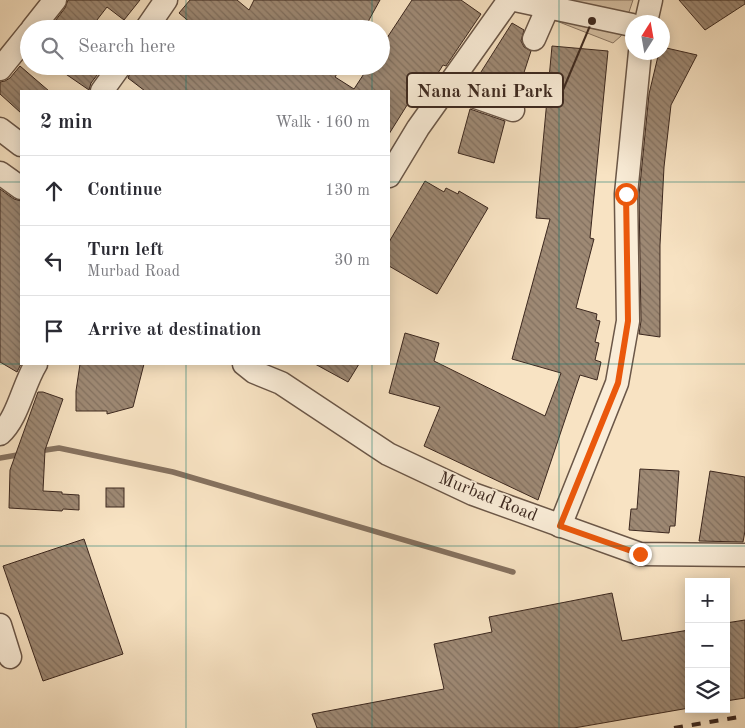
<!DOCTYPE html>
<meta charset="utf-8">
<style>
:root{--surface:#fff;--page:#f2f2f3;--text:#2b2b33;--muted:#7c7c81;--line:#e1e1e2}
body{margin:0;font-family:"Old Standard TT",serif;background:var(--page);color:var(--text)}
.controls{position:absolute;right:15px;bottom:15px;display:grid;overflow:hidden;border-radius:0px;box-shadow:0 2px 12px #0003}
.controls button{width:45px;height:45px;display:grid;place-items:center;padding:0;border:0;border-bottom:1px solid var(--line);background:var(--surface);color:var(--text);font:25px sans-serif}
.compass{position:absolute;left:625px;top:15px;width:45px;height:45px;border-radius:50%;background:var(--surface);box-shadow:0 2px 12px #0003;rotate:11deg}
.stop{position:absolute;width:15px;height:15px;margin:-11px;border:4px solid #ea580c;border-radius:50%;background:#fff}
.stop.end{background:#ea580c;border-color:#fff;box-shadow:0 1px 5px #0008}
.list{margin:0;padding:0;list-style:none}
h2{display:flex;justify-content:space-between;align-items:center;height:65px;margin:0;padding:0 20px;font-size:21px}
h2 small{font-size:16px;font-weight:400;color:var(--muted)}
.list li{display:grid;grid-template-columns:32px 1fr auto;gap:15px;align-items:center;box-sizing:border-box;height:70px;padding:0 20px;border-top:1px solid var(--line)}
.list b{display:block;font-size:19px;white-space:nowrap}
.list p{margin:0;font-size:16px;white-space:nowrap;color:var(--muted)}
.list em{font-size:16px;font-style:normal;color:var(--muted)}
.icon{flex:none;width:28px;height:28px;fill:none;stroke:currentColor;stroke-width:2;stroke-linecap:round;stroke-linejoin:round}
.map{position:relative;flex:none;width:745px;height:728px;overflow:hidden}
.search{position:absolute;background:var(--surface);box-shadow:0 2px 12px #0003;left:20px;top:20px;width:370px;height:55px;display:flex;align-items:center;gap:12px;box-sizing:border-box;padding:0 18px;border-radius:28px;color:var(--muted);font-size:19px}
.panel{position:absolute;background:var(--surface);box-shadow:0 2px 12px #0003;left:20px;top:90px;width:370px;height:275px;border-radius:0px}
.map>svg:first-child{display:block}
</style>
<div class="map">
<svg width="745" height="728" viewBox="0 0 745 728">
<defs>
<pattern id="building-back-hatch" width="6" height="6" patternUnits="userSpaceOnUse" patternTransform="scale(1.25)"><rect width="6" height="6" fill="#9e8974"/><path d="M-1 5l2 2M0 0l6 6M5-1l2 2" fill="none" stroke="#82705f"/></pattern>
</defs>
<rect width="100%" height="100%" fill="#f8e3c3"/>
<filter id="stains"><feTurbulence type="fractalNoise" baseFrequency=".004" numOctaves="4"/><feColorMatrix values="0 0 0 0 .2 0 0 0 0 .09 0 0 0 0 .02 0 0 0 .5 -.17"/></filter>
<radialGradient id="worn" r=".72"><stop offset=".6" stop-color="#630" stop-opacity="0"/><stop offset="1" stop-color="#630" stop-opacity=".3"/></radialGradient>
<path fill="#d8c3a7" stroke="#8a7663" d="M 521,0 L 633,0 L 621,36 L 613,43 L 518,6 Z"/>
<g fill="none" stroke-linecap="round" stroke-linejoin="round">
<g stroke="#867260" stroke-width="5.5">
<path d="M 39,451 L 59,448 L 173,472 L 513,572"/>
<path d="M 0,458 L 23,454"/>
</g>
</g>
<g fill="url(#building-back-hatch)" stroke="#3c281f">
<path d="M 68,0 L 140,0 L 124,20 L 107,7 L 90,29 L 49,29 L 65,8 Z"/>
<path d="M 190,0 L 237,0 L 249,10 L 254,0 L 380,0 L 364,29 L 198,29 L 179,13 Z"/>
<path d="M 412,0 L 461,0 L 481,14 L 446,66 L 443,65 L 422,99 L 414,94 L 389,134 L 389,91 L 145,91 L 128,78 L 133,66 L 342,66 L 335,77 L 354,89 L 369,66 L 381,66 L 381,47 Z"/>
<path d="M 679,0 L 745,0 L 745,4 L 705,30 Z"/>
<path d="M 512,23 L 524,30 L 521,41 L 524,47 L 531,51 L 516,97 L 474,83 Z"/>
<path d="M 552,46 L 608,51 L 590,238 L 594,239 L 576,308 L 597,314 L 596,320 L 600,321 L 595,342 L 599,343 L 595,360 L 601,362 L 597,380 L 580,375 L 538,500 L 424,446 L 440,407 L 389,393 L 405,333 L 439,343 L 434,361 L 545,416 L 561,373 L 512,359 L 550,219 L 536,218 Z"/>
<path d="M 662,47 L 697,55 L 671,105 L 664,167 L 660,245 L 660,337 L 639,334 L 641,321 L 639,195 L 649,94 L 659,52 L 662,52 Z"/>
<path d="M 20,66 L 49,91 L 21,91 L 21,113 L 0,94 L 0,82 L 5,81 L 10,78 Z"/>
<path d="M 54,66 L 104,66 L 91,83 L 89,90 Z"/>
<path d="M 470,109 L 505,121 L 494,163 L 458,153 Z"/>
<path d="M 425,181 L 444,192 L 446,188 L 458,194 L 459,191 L 488,208 L 437,294 L 389,266 L 389,242 Z"/>
<path d="M 0,189 L 14,199 L 21,201 L 21,364 L 17,372 L 0,362 Z"/>
<path d="M 80,364 L 144,364 L 133,407 L 107,414 L 107,411 L 76,411 L 76,391 Z"/>
<path d="M 315,364 L 359,364 L 348,382 Z"/>
<path d="M 38,392 L 43,392 L 63,399 L 45,450 L 43,491 L 62,492 L 62,494 L 79,495 L 79,510 L 63,509 L 62,511 L 9,508 L 10,470 Z"/>
<path d="M 640,469 L 679,471 L 675,526 L 670,526 L 669,533 L 629,530 L 631,509 L 637,509 Z"/>
<path d="M 710,471 L 745,477 L 745,531 L 743,542 L 699,541 Z"/>
<rect x="106" y="488" width="18" height="19"/>
<path d="M 84,539 L 123,654 L 43,681 L 3,566 Z"/>
<path d="M 612,593 L 622,641 L 689,630 L 689,708 L 574,728 L 317,728 L 312,714 L 444,689 L 434,644 L 492,632 L 489,617 Z"/>
<path d="M 745,620 L 745,698 L 726,701 L 726,623 Z"/>
</g>
<g fill="none" stroke-linecap="round" stroke-linejoin="round">
<g stroke="#6b5748" stroke-width="25">
<g id="minor">
<path d="M 515,0 L 632,25"/>
<path d="M 646,22 L 651,0"/>
<path d="M 32,29 L 55,0"/>
<path d="M 146,29 L 166,0"/>
<path d="M 534,39 L 548,7"/>
<path d="M 0,69 L 29,33"/>
<path d="M 447,87 L 513,110"/>
<path d="M 102,91 L 120,66"/>
<path d="M 0,129 L 21,145"/>
<path d="M 0,173 L 21,188"/>
<path d="M 389,176 L 418,128 L 509,0"/>
<path d="M 244,364 L 254,372 L 281,383 L 388,454 L 473,494 L 640,554 L 745,555"/>
<path d="M 0,434 C 18,418 23,385 36,364"/>
<path d="M 560,526 L 617,383 L 628,321 L 626,194 L 640,52"/>
<path d="M 0,625 L 10,657"/>
</g>
</g>
<use href="#minor" stroke="#faedd8" stroke-width="22"/>
<path stroke="#3c281f" stroke-width="4" stroke-dasharray="9 9" stroke-linecap="butt" d="M 674,728 L 745,716"/>
</g>
<g fill="none" stroke-linecap="round" stroke-linejoin="round">
<path stroke="#ea580c" stroke-width="6" d="M 626,194 L 628,321 L 618,383 L 560,526 L 640,554"/>
</g>
<path fill="none" stroke="#0f766e" stroke-width="1" stroke-opacity="0.55" d="M 186,0 L 186,29M 372,0 L 372,29M 559,0 L 559,728M 186,66 L 186,91M 372,66 L 372,91M 0,182 L 21,182M 389,182 L 745,182M 0,364 L 745,364M 186,364 L 186,728M 372,364 L 372,728M 0,546 L 745,546"/>
<g text-anchor="middle" dominant-baseline="central" stroke-width="4" stroke-linejoin="round" paint-order="stroke">
<g font-size="18" fill="#3c281f" stroke="#faedd8">
<text transform="translate(488 497) rotate(22)">Murbad Road</text>
</g>
</g>
<path fill="none" stroke="#3c281f" stroke-width="2" d="M592 21L563 90"/>
<circle fill="#3c281f" stroke="#faedd8" stroke-width="2" cx="592" cy="21" r="5"/>
<rect fill="#faedd8" stroke="#3c281f" stroke-width="2" x="407" y="73" width="156" height="34" rx="5"/>
<g font-size="19" text-anchor="middle" font-weight="bold" fill="#3c281f">
<text x="485" y="97">Nana Nani Park</text>
</g>
<rect width="100%" height="100%" filter="url(#stains)"/>
<rect width="100%" height="100%" fill="url(#worn)"/>
</svg>
<div class="controls">
<button>+</button>
<button>−</button>
<button><svg class="icon" aria-label="layers" viewBox="0 0 24 24"><path d="M12 4l9 5-9 5-9-5zM3 14l9 5 9-5"/></svg></button>
</div>
<svg class="compass" viewBox="-18 -18 36 36"><path d="M0-13l5 13h-10z" fill="#e53935"/><path d="M0 13l5-13h-10z" fill="#7c7c81"/></svg>
<div class="stop" style="left:626px;top:194px"></div>
<div class="stop end" style="left:640px;top:554px"></div>
<div class="search"><svg class="icon" aria-label="search" viewBox="0 0 24 24"><circle cx="10" cy="10" r="6"/><path d="M15 15l6 6"/></svg>Search here</div>
<section class="panel">
<h2>2 min<small>Walk · 160 m</small></h2>
<ul class="list">
<li><svg class="icon" aria-label="ahead" viewBox="0 0 24 24"><path d="M12 20V5M6 11l6-6 6 6"/></svg><div><b>Continue</b></div><em>130 m</em></li>
<li><svg class="icon" aria-label="left" viewBox="0 0 24 24"><path d="M17 20v-9H6M10 6l-5 5 5 5"/></svg><div><b>Turn left</b><p>Murbad Road</p></div><em>30 m</em></li>
<li><svg class="icon" aria-label="arrive" viewBox="0 0 24 24"><path d="M6 21V4h12l-3 4 3 4H6"/></svg><div><b>Arrive at destination</b></div></li>
</ul>
</section>
</div>
